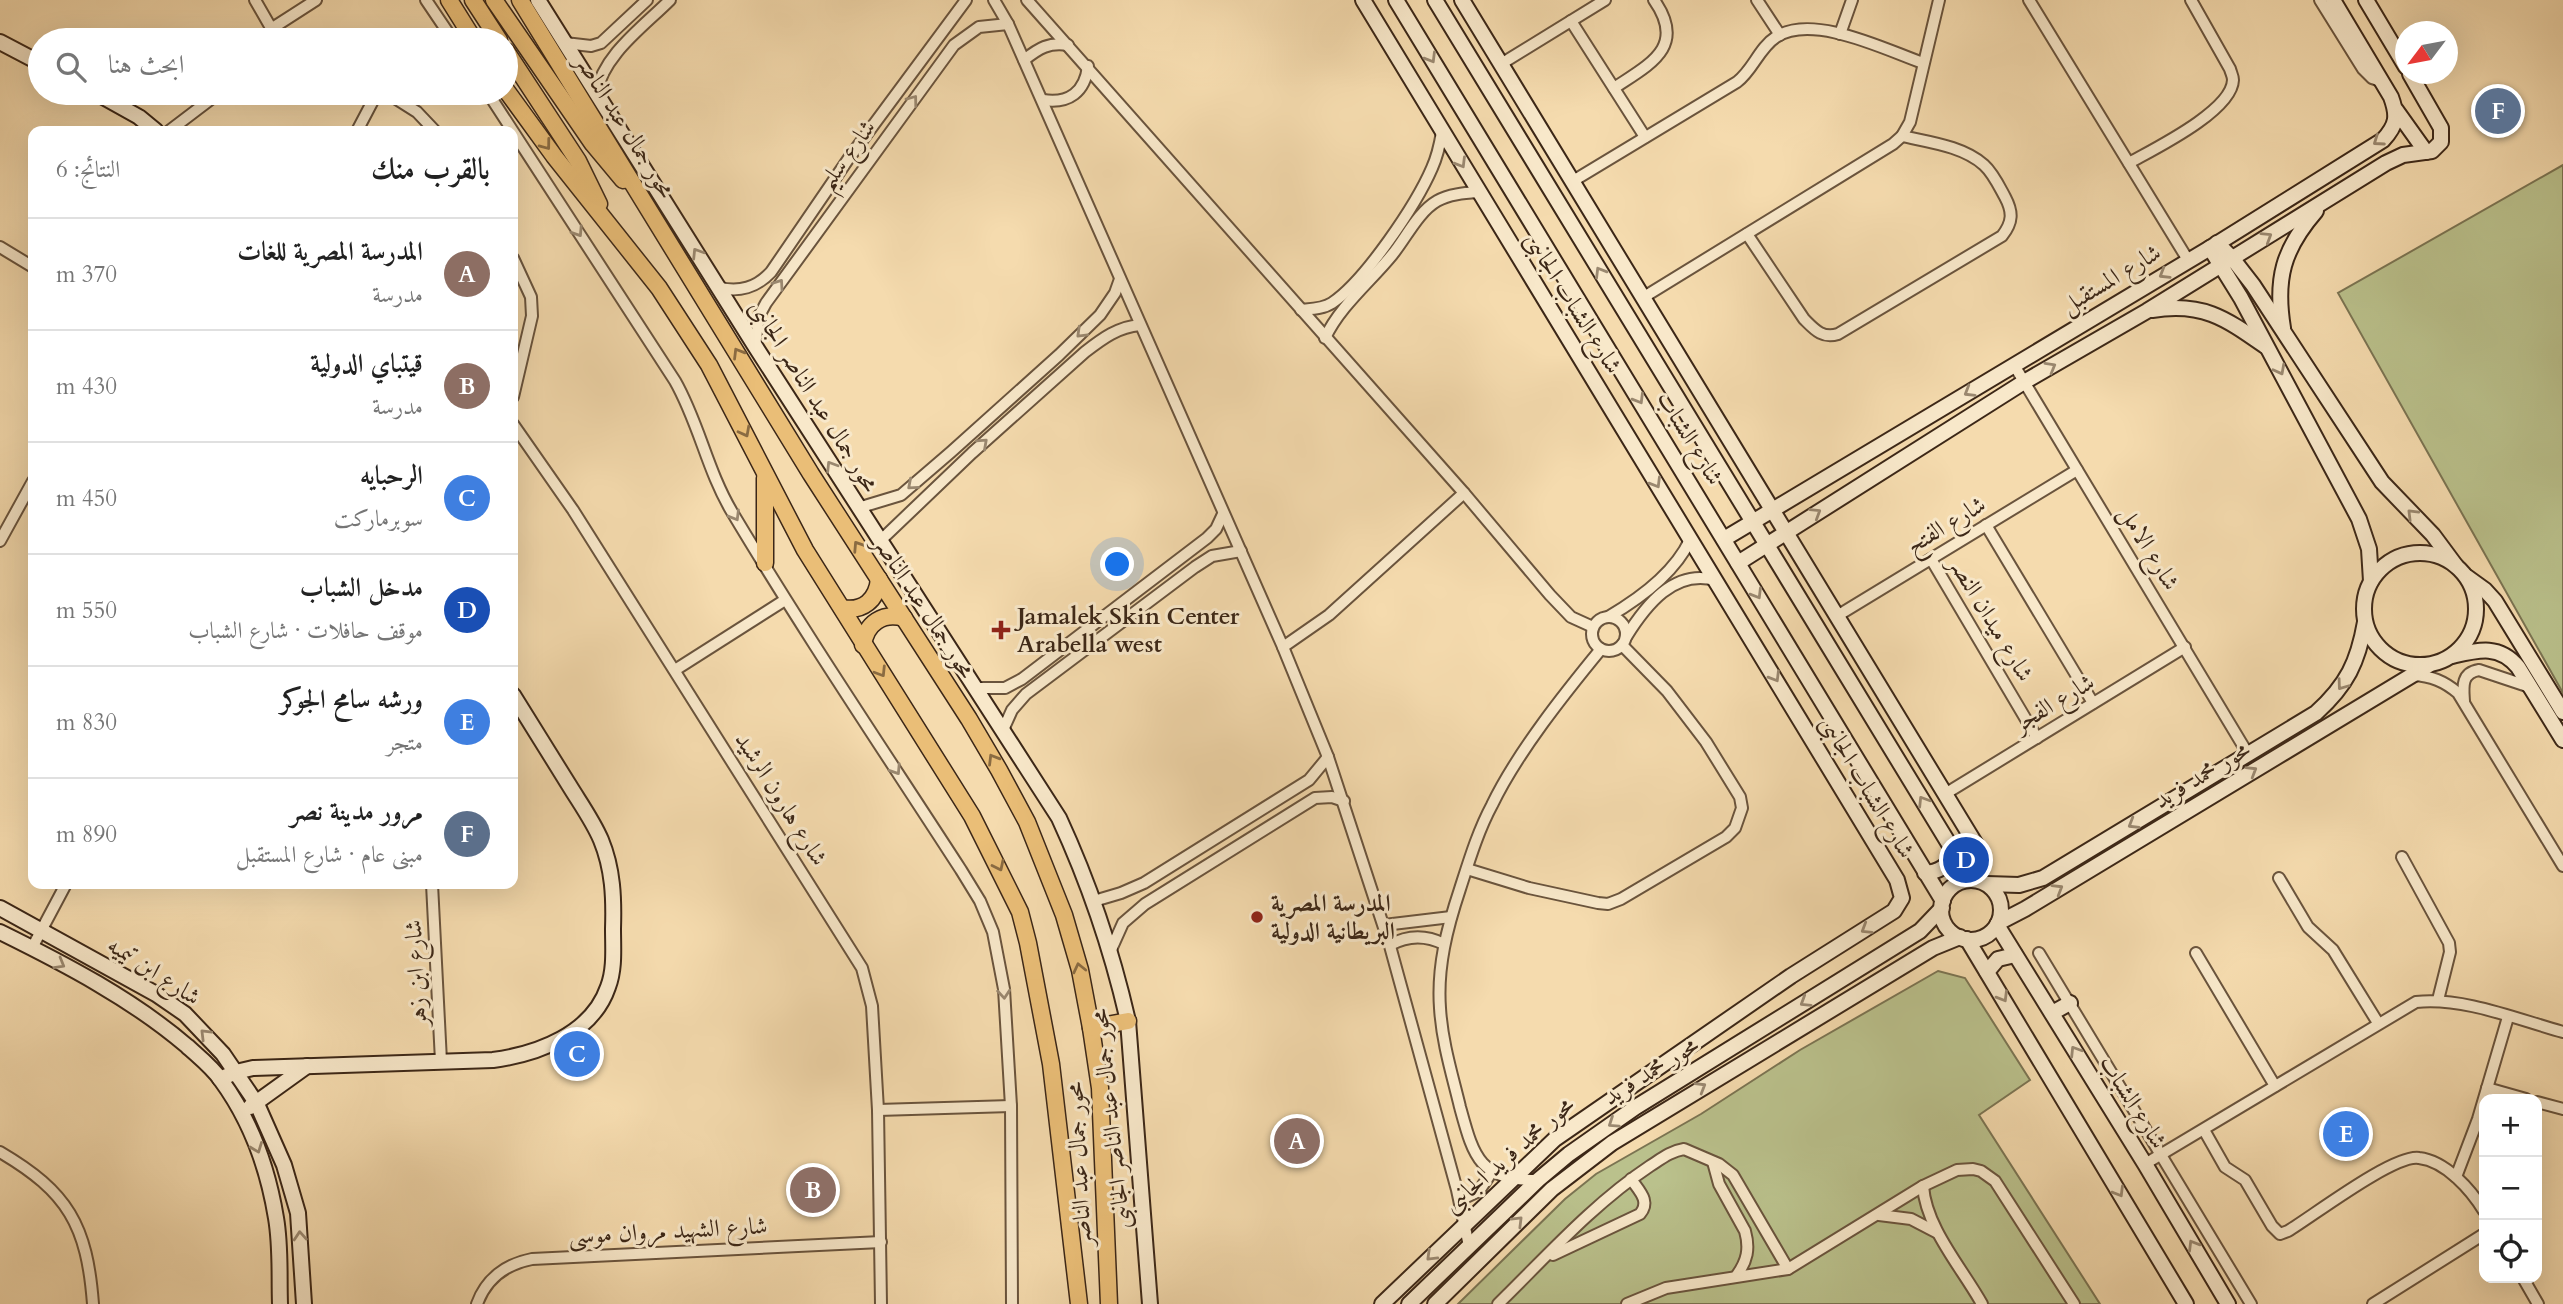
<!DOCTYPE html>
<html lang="ar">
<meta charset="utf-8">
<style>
:root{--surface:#fff;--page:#f2f2f2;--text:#222;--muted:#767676;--line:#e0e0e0;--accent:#111827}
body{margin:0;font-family:Cardo,Amiri,serif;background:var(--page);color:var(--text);direction:rtl}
.controls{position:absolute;right:21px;bottom:21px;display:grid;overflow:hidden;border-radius:14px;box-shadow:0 7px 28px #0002}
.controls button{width:63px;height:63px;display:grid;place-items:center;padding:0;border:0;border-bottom:2px solid var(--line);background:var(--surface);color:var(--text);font:35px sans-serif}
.compass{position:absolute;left:2395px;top:21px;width:63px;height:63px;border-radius:50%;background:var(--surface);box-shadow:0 7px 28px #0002;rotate:238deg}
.you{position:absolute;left:1118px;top:565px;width:24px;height:24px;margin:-18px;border:5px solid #fff;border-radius:50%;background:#1a73e8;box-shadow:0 0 0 10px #1a73e833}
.badge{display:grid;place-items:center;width:46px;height:46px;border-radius:50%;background:var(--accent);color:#fff;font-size:23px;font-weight:700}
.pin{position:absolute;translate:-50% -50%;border:4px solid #fff;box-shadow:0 2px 7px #0006}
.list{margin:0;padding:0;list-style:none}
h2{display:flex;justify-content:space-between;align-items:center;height:91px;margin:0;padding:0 28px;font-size:30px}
h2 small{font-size:23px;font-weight:400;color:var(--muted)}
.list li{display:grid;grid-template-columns:46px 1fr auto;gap:21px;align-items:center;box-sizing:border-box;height:112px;padding:0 28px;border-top:2px solid var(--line)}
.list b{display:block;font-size:26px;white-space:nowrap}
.list p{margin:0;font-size:23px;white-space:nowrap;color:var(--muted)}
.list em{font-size:23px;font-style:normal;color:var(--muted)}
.icon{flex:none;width:38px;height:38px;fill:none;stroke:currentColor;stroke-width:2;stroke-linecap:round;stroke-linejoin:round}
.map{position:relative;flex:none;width:2563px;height:1304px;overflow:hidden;direction:ltr}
.search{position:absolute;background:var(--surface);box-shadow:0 7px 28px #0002;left:28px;top:28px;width:490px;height:77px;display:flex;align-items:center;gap:18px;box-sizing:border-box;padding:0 24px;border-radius:38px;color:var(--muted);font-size:26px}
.panel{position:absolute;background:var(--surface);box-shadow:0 7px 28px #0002;left:28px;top:126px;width:490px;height:763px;border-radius:14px;direction:rtl}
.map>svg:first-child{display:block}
</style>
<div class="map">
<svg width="2563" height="1304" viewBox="0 0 2563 1304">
<rect width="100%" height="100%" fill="#f5dbae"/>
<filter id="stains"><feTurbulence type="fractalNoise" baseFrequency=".00286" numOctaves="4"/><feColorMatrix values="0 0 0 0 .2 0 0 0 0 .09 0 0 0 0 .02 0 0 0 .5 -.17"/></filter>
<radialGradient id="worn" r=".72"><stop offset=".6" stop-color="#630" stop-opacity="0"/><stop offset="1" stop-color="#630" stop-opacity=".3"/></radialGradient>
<g fill="#bac18c" stroke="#7b7452" stroke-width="2">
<path d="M 2563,165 L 2563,693 L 2338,293 Z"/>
<path d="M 1938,971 L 1965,978 L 2030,1080 L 1979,1115 L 2100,1304 L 1458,1304 L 1565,1199 L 1596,1174 L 1701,1114 L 1800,1050 Z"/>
</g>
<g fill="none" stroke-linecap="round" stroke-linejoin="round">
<g stroke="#6a543d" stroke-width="14">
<g id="street">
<path d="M 255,0 L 278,40"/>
<path d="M 426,0 L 453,40"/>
<path d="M 994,0 L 1008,24 L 1283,647 L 1328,757 L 1390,946 L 1457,1190 L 1469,1246"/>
<path d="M 1027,0 L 1464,493 L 1550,595 L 1571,617 L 1593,627"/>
<path d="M 1757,0 L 1780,35"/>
<path d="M 2029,0 L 2188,260"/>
<path d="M 2320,0 L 2363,69 L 2372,78 L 2381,81"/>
<path d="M 1571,21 L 1645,137"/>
<path d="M 271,29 L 316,0"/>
<path d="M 1840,34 L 1852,0"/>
<path d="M 565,43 L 591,46 L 601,43 L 647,0"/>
<path d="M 1024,60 C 1039,48 1049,42 1068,45"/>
<path d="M 1501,64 L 1605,0"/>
<path d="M 1614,88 C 1650,64 1687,47 1654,0"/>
<path d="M 387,93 L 417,112 L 435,131"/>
<path d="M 488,93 L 675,381 C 699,423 707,470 732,512 C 805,634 884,751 961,870 L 980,901 L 993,932 L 1004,989 L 1011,1106 L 1012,1304"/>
<path d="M 596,94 C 603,55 643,27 670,0"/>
<path d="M 1043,100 C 1069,104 1085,92 1088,66"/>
<path d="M 169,131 L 219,93"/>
<path d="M 357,131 L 377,93"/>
<path d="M 2129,163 C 2154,149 2232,111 2233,80 C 2233,76 2231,73 2230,69 L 2191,0"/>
<path d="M 1573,181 L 1737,82 C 1753,70 1759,48 1776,37 C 1813,13 1886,50 1923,63"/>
<path d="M 1747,234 L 1804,319 C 1814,329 1822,339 1838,334 L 2002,236 C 2013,222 2013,212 2005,197 C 1999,186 1993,173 1984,165 C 1963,146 1928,142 1902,136"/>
<path d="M 0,247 L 33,267"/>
<path d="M 513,258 L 531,297 L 532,316 L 513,397"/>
<path d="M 720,288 C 740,292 756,288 771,272 L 849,158 L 966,0"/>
<path d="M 1644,297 L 1893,144 L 1902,136 L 1910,122 L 1939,0"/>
<path d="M 1301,310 C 1311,309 1323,309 1332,303 C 1365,281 1416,205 1432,168 C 1437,157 1440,144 1442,132"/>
<path d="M 1325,338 C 1340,306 1370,282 1392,255 C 1406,238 1418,212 1437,201 C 1449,194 1465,193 1479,192"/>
<path d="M 755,346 L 759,316 L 766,303 L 954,45 L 979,27 L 1008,24"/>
<path d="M 2014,365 L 2248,754"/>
<path d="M 513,424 L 573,510 L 862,968 L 872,1006 L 878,1110 L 881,1304"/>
<path d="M 858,508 L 901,495 L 951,452 L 1059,355 L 1100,315 L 1115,293 L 1120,279"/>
<path d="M 1986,525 L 2093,703"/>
<path d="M 0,541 L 33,481"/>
<path d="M 880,541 L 972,453 L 1085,352 C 1103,338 1118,327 1140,325"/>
<path d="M 1931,559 L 2037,738"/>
<path d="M 1837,616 L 2077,470"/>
<circle cx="1609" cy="634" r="17"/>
<path d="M 1608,617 C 1639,599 1674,574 1690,540"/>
<path d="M 1626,637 C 1646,605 1674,569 1715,580"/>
<path d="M 1283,647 L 1329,615 L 1464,493"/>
<path d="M 675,670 L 785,600"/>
<path d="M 2413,675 C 2431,676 2444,681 2458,693 L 2563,866"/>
<path d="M 977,688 L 1005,688 L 1022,679 L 1207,538 L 1216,529 L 1223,514"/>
<path d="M 2464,701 C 2463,687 2461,673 2479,670 L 2530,687"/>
<path d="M 1003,730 L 1012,710 L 1026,694 L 1195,567 L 1212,556 L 1241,551"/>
<path d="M 1945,794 L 2185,647"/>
<path d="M 2402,857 L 2449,943 L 2450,952 L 2438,1000"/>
<path d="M 1467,869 L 1529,888 L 1598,903 L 1608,904 L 1621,899 L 1726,837 L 1735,828 L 1742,808 L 1740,797 L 1706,742 L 1667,691 L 1622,645"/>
<path d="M 2279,878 L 2308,927 L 2333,950 L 2378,1023"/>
<path d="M 432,884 L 441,1061"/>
<path d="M 1094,901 L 1121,893 L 1144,883 L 1309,780 L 1328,757"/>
<path d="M 1384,925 L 1451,917"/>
<path d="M 1390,945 C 1408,935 1426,935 1444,944"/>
<path d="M 32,948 L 66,884"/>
<path d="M 1110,952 L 1123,923 L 1145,904 L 1315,798 L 1332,797 L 1344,801"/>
<path d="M 2039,953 L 2251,1304"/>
<path d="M 2196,953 L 2275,1086"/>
<path d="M 2487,1088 L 2526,1099"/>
<path d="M 2537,1102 L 2563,1109"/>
<path d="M 878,1110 L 1011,1106"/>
<path d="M 2204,1130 L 2225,1167 L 2245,1180 L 2272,1226 L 2280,1234 L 2288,1231 C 2313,1216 2394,1154 2419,1158 C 2446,1161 2471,1190 2484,1211"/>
<path d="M 0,1152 C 68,1192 87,1225 93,1304"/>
<path d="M 1713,1162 L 1719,1184 L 1745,1231 C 1750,1249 1747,1261 1737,1275"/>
<path d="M 2145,1164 L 2416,1002 C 2464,997 2516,1019 2563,1032"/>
<path d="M 2456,1177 L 2478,1119 L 2508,1017"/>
<path d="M 1538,1180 C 1479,1180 1474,1158 1460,1107 C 1452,1074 1442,1042 1440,1008 C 1437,967 1447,928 1460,889 C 1469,861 1478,831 1492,805 C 1517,753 1564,694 1601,649"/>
<path d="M 1923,1186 C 1926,1228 1962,1268 1982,1304"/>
<path d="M 1460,1200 L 1479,1191 L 1491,1173"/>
<path d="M 1879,1215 L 1911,1219 L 1936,1232"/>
<path d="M 1553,1255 L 1640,1214 C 1651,1201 1639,1191 1631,1179"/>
<path d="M 2523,1278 L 2538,1304"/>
<path d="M 477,1304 C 486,1279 506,1264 532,1259 L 881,1242"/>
<path d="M 1498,1304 C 1547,1256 1593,1204 1650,1166 C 1661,1159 1671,1151 1684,1149 L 1719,1164 L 1733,1175 L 1788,1269"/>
<path d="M 1627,1304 L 1666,1288 L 1788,1269 L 1923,1186 L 1957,1170 L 1973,1169 L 1981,1171 L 1995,1181 L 2074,1304"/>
<path d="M 2373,1304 L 2484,1234"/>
</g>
</g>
<g stroke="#3c2717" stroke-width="18">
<g id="secondary">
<path d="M 538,0 L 755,346 L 1059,818 C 1089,883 1112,951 1128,1021 L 1150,1304"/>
<path d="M 1363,0 L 1897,880 L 1902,898 L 1894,911 L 1791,976 L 1555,1139 L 1382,1304"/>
<path d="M 1396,0 L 1943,901"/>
<path d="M 1435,0 L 1971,880"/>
<path d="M 1462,0 L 1981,853"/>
<path d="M 2366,0 L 2406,67"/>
<path d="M 0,42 L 40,63"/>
<path d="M 96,93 L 139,117 L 156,131"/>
<path d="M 2396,110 L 2426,152"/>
<path d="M 2217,243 L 2232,258 L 2253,285 L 2382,482 L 2433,535 L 2456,566"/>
<path d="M 2210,248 L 2241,298 L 2359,519 L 2369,549 L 2371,581"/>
<path d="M 2152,310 C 2203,302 2225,318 2265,346"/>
<path d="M 2283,328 C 2275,279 2283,249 2316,211"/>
<path d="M 1724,539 L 2210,248 L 2383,140 C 2397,125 2398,116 2391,97 L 2333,0"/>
<circle cx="2420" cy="609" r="56"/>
<path d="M 1738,563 L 2024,382 L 2147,311 L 2386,163 L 2403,155 L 2432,151 L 2441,142 L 2441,128 L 2410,74"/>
<path d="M 2467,577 L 2485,590 L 2495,601 L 2563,712"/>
<path d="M 2452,656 C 2478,650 2499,644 2518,667 L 2563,740"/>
<path d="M 1925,873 C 1939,872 1948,866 1955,853"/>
<circle cx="1971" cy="910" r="30"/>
<path d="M 1987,884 L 2019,885 L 2043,878 L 2316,713 C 2347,685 2358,662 2365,622"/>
<path d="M 0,908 L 156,994 L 185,1014 L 223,1054 L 257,1104 L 284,1165 L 298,1213 L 304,1304"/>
<path d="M 1998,923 L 2025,909 L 2429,665"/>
<path d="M 1997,925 L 2145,1164 L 2228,1304"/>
<path d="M 0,932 C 65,964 132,999 187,1046 C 199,1057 212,1067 221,1080 C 251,1121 268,1169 276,1218 C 281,1247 279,1275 280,1304"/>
<path d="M 1967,939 L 2186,1304"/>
<path d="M 1987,972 L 1998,959 L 2015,955"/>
<path d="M 2052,1013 L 2070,1003"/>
<path d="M 220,1079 L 236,1072 L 253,1068 L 493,1060 C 538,1054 592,1034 608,987 C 615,969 613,948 613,929 C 614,898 613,869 601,840 C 593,821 580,803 569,785 C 550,755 532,725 513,695"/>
<path d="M 250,1107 L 307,1066"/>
<path d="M 1409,1304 L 1538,1180 L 1569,1154 L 1636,1107 L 1920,931 L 1942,908"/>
<path d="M 1435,1304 L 1552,1189 L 1612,1143 L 1933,948 L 1960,937"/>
</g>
</g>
<g stroke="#3c2717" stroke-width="19">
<g id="primary">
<path d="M 449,0 L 474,40"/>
<path d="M 473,0 L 499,40"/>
<path d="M 494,0 L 593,144 L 623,180"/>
<path d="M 520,0 L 811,474 L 969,719 L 999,770 L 1027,822 L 1064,915 L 1080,970 L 1091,1028 L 1100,1088 L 1109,1304"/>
<path d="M 506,51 L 578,161 L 599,204"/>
<path d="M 506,90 L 554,156 L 659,288 L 709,365 L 805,550 L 972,816 L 1020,912 L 1028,943 L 1051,1064 L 1079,1304"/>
<path d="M 765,478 L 765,563"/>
<path d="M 842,608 C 863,612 877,600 879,579"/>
<path d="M 863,645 C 866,623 883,612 904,618"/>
<path d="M 1091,1028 L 1128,1021"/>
</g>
</g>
<use href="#street" stroke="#f8e8ca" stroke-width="10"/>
<use href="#secondary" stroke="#f8e8ca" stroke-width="14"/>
<use href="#primary" stroke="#eabe77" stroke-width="16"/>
</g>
<defs><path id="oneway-chevron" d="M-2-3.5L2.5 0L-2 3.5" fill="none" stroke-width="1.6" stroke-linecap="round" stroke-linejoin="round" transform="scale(1.75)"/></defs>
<g stroke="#9a8870">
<use href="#oneway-chevron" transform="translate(1431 58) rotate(59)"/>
<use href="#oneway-chevron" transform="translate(913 100) rotate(-53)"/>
<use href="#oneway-chevron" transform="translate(2378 141) rotate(145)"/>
<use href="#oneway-chevron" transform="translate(1461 163) rotate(59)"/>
<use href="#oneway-chevron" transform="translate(578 232) rotate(57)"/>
<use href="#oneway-chevron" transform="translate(2267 237) rotate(-32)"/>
<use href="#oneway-chevron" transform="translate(697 253) rotate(-122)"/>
<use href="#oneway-chevron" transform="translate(1600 272) rotate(-121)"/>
<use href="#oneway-chevron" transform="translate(2164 274) rotate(149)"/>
<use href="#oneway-chevron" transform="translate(779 284) rotate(-55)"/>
<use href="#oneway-chevron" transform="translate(1081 333) rotate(136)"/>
<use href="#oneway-chevron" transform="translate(2051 367) rotate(-30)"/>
<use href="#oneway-chevron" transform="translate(2280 370) rotate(62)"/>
<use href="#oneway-chevron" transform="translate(1969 392) rotate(149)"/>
<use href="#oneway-chevron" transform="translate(1639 399) rotate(59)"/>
<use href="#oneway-chevron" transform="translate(983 443) rotate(-42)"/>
<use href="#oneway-chevron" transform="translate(831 466) rotate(-122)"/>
<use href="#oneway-chevron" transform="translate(1656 483) rotate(59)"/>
<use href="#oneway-chevron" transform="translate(912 485) rotate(139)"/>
<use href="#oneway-chevron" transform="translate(1816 513) rotate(-32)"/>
<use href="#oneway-chevron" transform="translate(2412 514) rotate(-135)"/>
<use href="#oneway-chevron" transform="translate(735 516) rotate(59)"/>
<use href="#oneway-chevron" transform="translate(1757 594) rotate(59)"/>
<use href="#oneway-chevron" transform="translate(1775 677) rotate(59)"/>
<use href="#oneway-chevron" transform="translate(2342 685) rotate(126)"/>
<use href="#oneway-chevron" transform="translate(896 770) rotate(57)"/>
<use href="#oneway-chevron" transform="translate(2252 771) rotate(-31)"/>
<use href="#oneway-chevron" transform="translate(1923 801) rotate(-122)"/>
<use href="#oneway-chevron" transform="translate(2133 824) rotate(149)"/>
<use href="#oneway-chevron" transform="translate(2058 889) rotate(-31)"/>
<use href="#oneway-chevron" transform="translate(1866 929) rotate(148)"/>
<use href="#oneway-chevron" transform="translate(60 964) rotate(30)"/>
<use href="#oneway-chevron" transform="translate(1004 994) rotate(85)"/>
<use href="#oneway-chevron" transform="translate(2003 997) rotate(59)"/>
<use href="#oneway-chevron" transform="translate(1805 1002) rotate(148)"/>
<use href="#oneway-chevron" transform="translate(205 1034) rotate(-135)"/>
<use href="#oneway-chevron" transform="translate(2075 1051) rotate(-122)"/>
<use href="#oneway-chevron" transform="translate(1701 1087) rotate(-31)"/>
<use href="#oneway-chevron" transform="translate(1613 1123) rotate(146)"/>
<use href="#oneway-chevron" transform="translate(257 1148) rotate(69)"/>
<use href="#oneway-chevron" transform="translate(2119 1192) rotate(59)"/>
<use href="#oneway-chevron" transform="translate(1518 1221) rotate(-45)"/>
<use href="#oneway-chevron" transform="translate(300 1236) rotate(-94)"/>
<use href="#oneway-chevron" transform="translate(2193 1245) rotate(-121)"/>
<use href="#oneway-chevron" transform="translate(1431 1256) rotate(136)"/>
</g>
<g stroke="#8a6b42">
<use href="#oneway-chevron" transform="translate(546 145) rotate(53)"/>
<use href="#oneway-chevron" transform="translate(738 353) rotate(-121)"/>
<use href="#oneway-chevron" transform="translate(745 432) rotate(62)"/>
<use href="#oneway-chevron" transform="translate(858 546) rotate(-123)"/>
<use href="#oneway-chevron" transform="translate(881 672) rotate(58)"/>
<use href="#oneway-chevron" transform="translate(993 759) rotate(-121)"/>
<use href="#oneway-chevron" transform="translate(999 866) rotate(64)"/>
<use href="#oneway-chevron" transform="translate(1079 968) rotate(-103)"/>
</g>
<g fill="#8f2418" stroke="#f8e8ca" stroke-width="2.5">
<path d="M997.5 619.5h7v7h7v7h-7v7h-7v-7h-7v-7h7z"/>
<circle cx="1257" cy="917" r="7"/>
</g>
<g text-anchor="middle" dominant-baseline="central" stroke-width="6" stroke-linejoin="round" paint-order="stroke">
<g font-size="24" fill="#3c2717" stroke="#f8e8ca">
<text transform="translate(625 126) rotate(58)">محور جمال عبد الناصر</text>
<text transform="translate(847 155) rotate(-54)">شارع سليم</text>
<text transform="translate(2111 279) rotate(-31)">شارع المستقبل</text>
<text transform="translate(1573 303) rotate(58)">شارع الشباب الجانبى</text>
<text transform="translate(814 396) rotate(58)">محور جمال عبد الناصر الجانبى</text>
<text transform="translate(1690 438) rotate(59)">شارع الشباب</text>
<text transform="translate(1946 525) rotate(-31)">شارع الفتح</text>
<text transform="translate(2149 548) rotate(59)">شارع الامل</text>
<text transform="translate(924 607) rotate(57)">محور جمال عبد الناصر</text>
<text transform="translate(1991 619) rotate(59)">شارع ميدان النصر</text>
<text transform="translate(2054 703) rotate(-31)">شارع الفجر</text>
<text transform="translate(2202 775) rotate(-31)">محور محمد فريد</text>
<text transform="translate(1867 787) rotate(59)">شارع الشباب الجانبى</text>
<text transform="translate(781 799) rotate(58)">شارع هارون الرشيد</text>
<text transform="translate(154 971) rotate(33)">شارع ابن تيميه</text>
<text transform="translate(416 973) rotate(-93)">شارع ابن زهر</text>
<text transform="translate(1651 1071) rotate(-32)">محور محمد فريد</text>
<text transform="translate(2133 1102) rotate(58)">شارع الشباب</text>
<text transform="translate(1111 1119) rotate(-96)">محور جمال عبد الناصر الجانبى</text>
<text transform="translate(1509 1155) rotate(-41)">محور محمد فريد الجانبى</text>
<text transform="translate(1079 1164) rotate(-93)">محور جمال عبد الناصر</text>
<text transform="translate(668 1231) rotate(-3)">شارع الشهيد مروان موسى</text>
</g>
<g font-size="24" font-weight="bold" fill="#3c2717" stroke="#f8e8ca" text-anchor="start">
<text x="1017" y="616">Jamalek Skin Center<tspan x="1017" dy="28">Arabella west</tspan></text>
<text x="1271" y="903">المدرسة المصرية<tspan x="1271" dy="28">البريطانية الدولية</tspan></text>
</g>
</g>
<rect width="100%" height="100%" filter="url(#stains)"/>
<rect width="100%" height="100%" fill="url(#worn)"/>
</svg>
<div class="controls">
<button>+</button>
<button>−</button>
<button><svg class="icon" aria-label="locate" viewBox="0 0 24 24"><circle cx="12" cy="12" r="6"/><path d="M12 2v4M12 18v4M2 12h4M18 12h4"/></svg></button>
</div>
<svg class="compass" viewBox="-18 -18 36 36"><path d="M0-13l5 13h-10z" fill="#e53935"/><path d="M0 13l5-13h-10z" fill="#767676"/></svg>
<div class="you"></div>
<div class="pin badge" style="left:1297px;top:1141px;background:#8d6e63">A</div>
<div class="pin badge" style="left:813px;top:1190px;background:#8d6e63">B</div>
<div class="pin badge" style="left:577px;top:1054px;background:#3f7fe0">C</div>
<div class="pin badge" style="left:1966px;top:860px;background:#1a4fb4">D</div>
<div class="pin badge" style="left:2346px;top:1134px;background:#3f7fe0">E</div>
<div class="pin badge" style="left:2498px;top:111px;background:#5c6f8a">F</div>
<div class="search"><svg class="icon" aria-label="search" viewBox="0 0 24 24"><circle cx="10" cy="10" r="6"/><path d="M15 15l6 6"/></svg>ابحث هنا</div>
<section class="panel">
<h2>بالقرب منك<small>النتائج: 6</small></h2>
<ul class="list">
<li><span class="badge" style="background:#8d6e63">A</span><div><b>المدرسة المصرية للغات</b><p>مدرسة</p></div><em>370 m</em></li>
<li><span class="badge" style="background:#8d6e63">B</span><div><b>قيتباي الدولية</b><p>مدرسة</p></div><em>430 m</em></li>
<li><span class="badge" style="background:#3f7fe0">C</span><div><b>الرحبايه</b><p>سوبرماركت</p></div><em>450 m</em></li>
<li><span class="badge" style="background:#1a4fb4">D</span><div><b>مدخل الشباب</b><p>موقف حافلات · شارع الشباب</p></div><em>550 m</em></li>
<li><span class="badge" style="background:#3f7fe0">E</span><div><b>ورشه سامح الجوكر</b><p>متجر</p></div><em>830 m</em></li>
<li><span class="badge" style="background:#5c6f8a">F</span><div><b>مرور مدينة نصر</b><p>مبنى عام · شارع المستقبل</p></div><em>890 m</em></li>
</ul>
</section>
</div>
